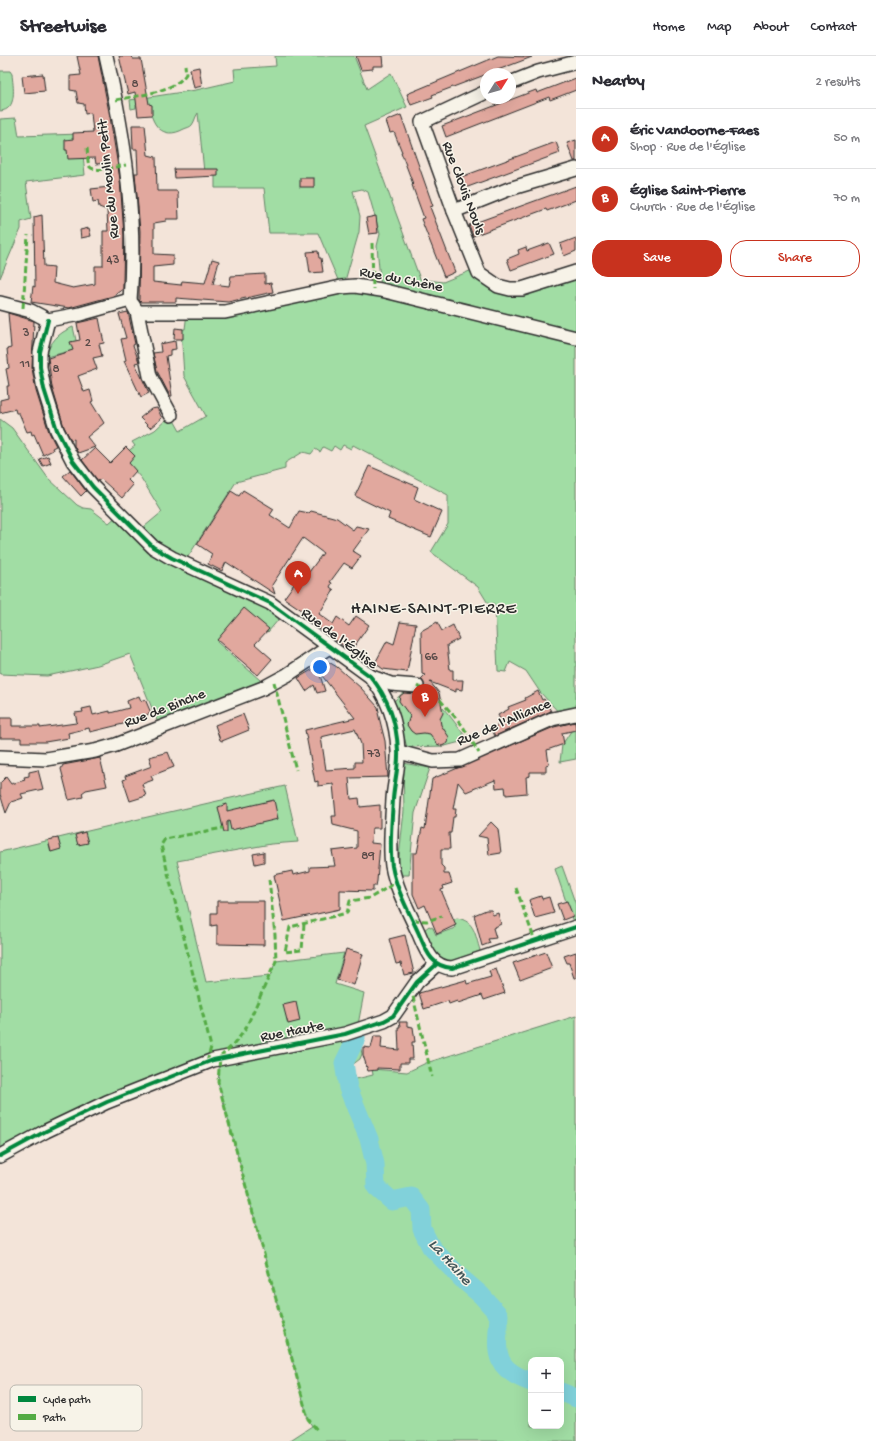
<!DOCTYPE html>
<meta charset="utf-8">
<style>
:root{--surface:#fff;--page:#f7f7f7;--text:#2b2b33;--muted:#7c7c81;--line:#e1e1e2;--accent:#c8321e}
body{margin:0;font-family:"Gochi Hand",sans-serif;background:var(--page);color:var(--text)}
.controls{position:absolute;right:12px;bottom:12px;display:grid;overflow:hidden;border-radius:8px;box-shadow:0 4px 16px #0002}
.controls button{width:36px;height:36px;display:grid;place-items:center;padding:0;border:0;border-bottom:1px solid var(--line);background:var(--surface);color:var(--text);font:20px sans-serif}
.compass{position:absolute;left:480px;top:12px;width:36px;height:36px;border-radius:50%;background:var(--surface);box-shadow:0 4px 16px #0002;rotate:53deg}
.you{position:absolute;left:320px;top:611px;width:14px;height:14px;margin:-10px;border:3px solid #fff;border-radius:50%;background:#1a73e8;box-shadow:0 0 0 6px #1a73e833}
.badge{display:grid;place-items:center;width:26px;height:26px;border-radius:50%;background:var(--accent);color:#fff;font-size:13px;font-weight:700}
.pin{position:absolute;translate:-50% -33px;filter:drop-shadow(0 1px 2px #0008)}
.pin::after{content:'';position:absolute;top:21px;width:14px;height:12px;background:inherit;clip-path:polygon(0 0,100% 0,50% 100%)}
.list{margin:0;padding:0;list-style:none}
h2{display:flex;justify-content:space-between;align-items:center;height:52px;margin:0;padding:0 16px;font-size:17px}
h2 small{font-size:13px;font-weight:400;color:var(--muted)}
.list li{display:grid;grid-template-columns:26px 1fr auto;gap:12px;align-items:center;box-sizing:border-box;height:60px;padding:0 16px;border-top:1px solid var(--line)}
.list b{display:block;font-size:15px;white-space:nowrap}
.list p{margin:0;font-size:13px;white-space:nowrap;color:var(--muted)}
.list em{font-size:13px;font-style:normal;color:var(--muted)}
.actions{display:flex;gap:8px;padding:12px 16px}
.actions a{flex:1;padding:9px 0;border:1px solid var(--accent);border-radius:16px;text-align:center;font-size:14px;color:var(--accent)}
.actions .main{background:var(--accent);color:#fff}
.map{position:relative;flex:none;width:576px;height:1385px;overflow:hidden}
header{display:flex;align-items:center;gap:24px;box-sizing:border-box;height:56px;padding:0 20px;background:var(--surface);border-bottom:1px solid var(--line)}
header strong{font-size:19px}
nav{display:flex;gap:22px;margin-inline-start:auto;font-size:14px}
main{display:flex}
aside{flex:1;background:var(--surface)}
.map>svg:first-child{display:block}
</style>
<header>
<strong>Streetwise</strong>
<nav><a>Home</a><a>Map</a><a>About</a><a>Contact</a></nav>
</header>
<main>
<div class="map">
<svg width="576" height="1385" viewBox="0 0 576 1385">
<rect width="100%" height="100%" fill="#f3e4d9"/>
<filter id="ink" filterUnits="userSpaceOnUse"><feTurbulence type="fractalNoise" baseFrequency=".025" numOctaves="2"/><feDisplacementMap in="SourceGraphic" scale="8" xChannelSelector="R" yChannelSelector="G"/><feConvolveMatrix kernelMatrix="1 2 1 2 8 2 1 2 1" color-interpolation-filters="sRGB"/></filter>
<g filter="url(#ink)">
<g fill="#a1dda4" stroke="#668468" fill-rule="evenodd">
<path d="M 275,0 L 354,0 L 367,33 L 391,17 L 407,51 L 364,70 L 420,223 L 443,226 L 477,212 L 505,232 L 576,216 L 576,658 L 562,660 L 540,636 L 526,615 L 510,606 L 506,616 L 498,615 L 495,550 L 493,547 L 489,549 L 478,531 L 431,496 L 448,468 L 448,439 L 353,389 L 351,393 L 343,389 L 340,394 L 334,390 L 331,395 L 323,391 L 320,396 L 315,393 L 311,398 L 303,396 L 285,407 L 285,413 L 236,426 L 184,507 L 284,557 L 268,576 L 244,555 L 217,586 L 260,624 L 263,632 L 160,672 L 130,598 L 98,609 L 47,620 L 0,618 L 0,363 L 12,372 L 48,422 L 77,449 L 83,452 L 91,453 L 109,467 L 119,458 L 138,476 L 162,456 L 141,422 L 127,406 L 127,396 L 135,390 L 132,386 L 155,374 L 171,359 L 180,375 L 206,360 L 184,320 L 181,273 L 185,273 L 187,257 L 341,231 L 318,177 L 269,177 L 264,132 L 215,132 L 215,116 L 204,116 L 198,57 C 195,61 195,65 192,69 C 191,71 186,72 184,73 C 162,85 151,68 149,48 L 136,49 L 136,52 L 131,53 L 130,44 L 196,34 L 235,25 L 234,13 L 276,10 ZM 362,133 L 368,136 L 380,178 L 377,190 L 381,234 L 345,225 L 359,176 L 360,160 L 353,135 Z"/>
<path d="M 0,15 L 10,15 L 12,18 C 13,30 18,54 0,55 Z"/>
<path d="M 16,62 L 19,80 L 81,78 L 85,119 L 26,126 L 31,163 L 21,166 L 21,173 L 0,222 L 0,63 Z"/>
<path d="M 73,271 L 78,293 L 46,301 C 50,286 58,277 73,271 Z"/>
<path d="M 408,632 C 438,638 450,661 468,684 L 445,690 L 407,691 L 393,646 Z"/>
<path d="M 576,662 L 576,703 L 560,706 L 562,689 L 571,675 Z"/>
<path d="M 403,707 L 430,712 L 415,757 L 409,819 L 397,819 L 404,755 Z"/>
<path d="M 285,730 L 298,786 L 271,788 L 177,805 L 206,926 L 270,920 L 276,905 L 344,897 L 335,928 L 364,937 L 357,974 L 362,998 L 360,1003 L 352,1009 L 356,1023 L 373,1019 L 372,1013 L 407,1016 L 426,1007 L 576,960 L 576,1385 L 289,1385 L 312,1370 L 308,1363 L 218,1026 L 220,1002 L 0,1100 L 0,796 C 95,773 189,751 285,730 ZM 531,1304 L 561,1304 L 561,1370 L 531,1370 Z"/>
<path d="M 562,810 L 576,849 L 575,872 L 555,813 Z"/>
<path d="M 457,862 C 475,865 475,879 480,894 L 479,897 L 455,907 C 433,901 432,893 424,874 L 429,870 L 433,872 L 436,879 L 455,872 L 452,864 Z"/>
</g>
<g fill="none" stroke-linecap="round" stroke-linejoin="round">
<g stroke="#81d1da" stroke-width="19">
<path d="M 356,982 L 344,1007 L 348,1032 L 369,1083 L 375,1108 L 376,1131 L 392,1145 L 411,1141 L 421,1154 L 422,1173 L 431,1191 L 461,1222 L 481,1239 L 499,1259 C 497,1295 491,1312 531,1326"/>
<path d="M 561,1336 L 576,1342"/>
</g>
</g>
<g fill="#e1a89e" stroke="#2b2b2b" fill-rule="evenodd">
<path d="M 77,0 L 98,0 L 110,61 L 120,123 L 124,179 L 123,225 L 123,233 L 113,240 L 69,252 L 31,246 L 33,230 L 35,231 L 34,161 L 42,159 L 44,210 L 54,211 L 53,227 L 73,232 L 95,228 L 95,210 L 103,210 L 103,175 L 108,175 L 107,154 L 99,151 L 98,145 L 93,146 L 91,133 L 110,131 L 107,107 L 96,108 L 95,102 L 68,103 L 67,94 L 65,94 L 65,84 L 73,83 L 73,77 L 93,76 L 91,57 L 85,58 L 84,48 L 78,47 L 76,35 L 70,34 L 70,20 L 81,19 Z"/>
<path d="M 119,0 L 132,0 L 133,3 L 141,3 L 149,48 L 152,49 L 152,59 L 138,60 L 135,36 L 128,38 Z"/>
<path d="M 356,0 L 382,0 L 383,10 L 373,10 L 373,13 L 361,14 Z"/>
<path d="M 498,0 L 532,1 L 432,39 L 433,41 L 411,49 L 407,38 Z"/>
<path d="M 199,11 L 202,30 L 194,32 L 190,13 Z"/>
<path d="M 43,18 L 45,35 L 24,37 L 22,20 Z"/>
<path d="M 576,22 L 576,34 L 550,44 L 549,41 L 446,81 L 442,70 L 536,34 L 537,37 Z"/>
<path d="M 401,59 L 433,150 L 430,151 L 455,216 L 444,221 L 421,163 L 424,162 L 412,129 L 413,128 L 401,96 L 402,96 L 394,76 L 390,77 L 386,65 Z"/>
<path d="M 132,69 L 145,69 L 148,99 L 156,101 L 157,135 L 177,135 L 178,139 L 179,163 L 166,163 L 166,165 L 154,167 L 154,198 L 173,199 L 173,209 L 153,211 L 153,226 L 181,229 L 182,225 L 205,227 L 212,203 L 219,205 L 213,228 L 229,230 L 231,220 L 265,218 L 265,228 L 271,227 L 273,236 L 228,246 L 176,242 L 176,246 L 141,246 L 139,244 L 140,175 L 135,117 L 138,117 L 137,93 L 133,93 Z"/>
<path d="M 576,84 L 576,105 L 574,105 L 567,87 Z"/>
<path d="M 556,86 L 560,97 L 465,132 L 461,121 Z"/>
<path d="M 174,113 L 218,113 L 218,120 L 175,122 Z"/>
<rect x="300" y="122" width="14" height="9"/>
<path d="M 576,130 L 576,144 L 547,155 L 546,153 L 473,180 L 469,169 Z"/>
<path d="M 376,160 L 378,177 L 369,178 L 366,162 Z"/>
<path d="M 89,172 L 91,180 L 81,182 L 80,174 Z"/>
<path d="M 576,182 L 576,195 L 564,200 L 560,188 Z"/>
<path d="M 549,187 L 554,198 L 511,214 L 507,203 L 519,198 L 518,194 L 526,191 L 527,195 Z"/>
<path d="M 318,195 L 319,202 L 321,202 L 323,216 L 310,217 L 307,196 Z"/>
<path d="M 128,256 L 135,288 L 133,289 L 139,306 L 135,307 L 149,337 L 141,341 L 124,305 L 126,304 L 121,283 L 126,282 L 119,258 Z"/>
<path d="M 8,257 L 34,265 L 32,312 L 36,335 L 49,376 L 56,390 L 52,392 L 53,394 L 43,399 L 34,378 L 32,379 L 31,375 L 27,376 L 19,357 L 16,357 L 15,353 L 0,357 L 0,344 L 8,342 L 7,330 L 9,330 L 6,313 L 9,312 L 7,293 L 11,292 Z"/>
<path d="M 99,262 L 104,287 L 99,288 L 102,300 L 93,302 L 97,313 L 78,320 L 84,336 L 90,334 L 93,345 L 91,346 L 104,367 L 87,381 L 95,391 L 78,397 L 74,390 L 74,383 L 71,384 L 64,371 L 52,331 L 48,302 L 73,294 L 70,286 L 80,284 L 77,267 Z"/>
<path d="M 175,272 L 183,273 L 183,283 L 174,283 Z"/>
<path d="M 175,285 L 176,293 L 170,294 L 170,299 L 166,300 L 172,340 L 170,340 L 157,315 L 153,297 L 161,296 L 160,288 Z"/>
<path d="M 157,352 L 162,362 L 150,372 L 140,362 L 151,353 Z"/>
<path d="M 126,391 L 135,400 L 129,407 L 136,415 L 128,424 L 133,429 L 122,442 L 101,423 L 98,425 L 82,404 L 95,392 L 110,407 Z"/>
<path d="M 48,400 L 51,407 L 43,410 L 39,403 Z"/>
<path d="M 369,410 L 418,431 L 414,443 L 442,456 L 431,481 L 388,463 L 390,457 L 355,440 Z"/>
<path d="M 70,414 L 86,435 L 81,440 L 63,420 Z"/>
<path d="M 243,434 L 274,453 L 270,459 L 290,472 L 299,455 L 309,457 L 311,455 L 337,462 L 353,474 L 356,470 L 369,473 L 353,495 L 361,500 L 352,512 L 344,507 L 330,526 L 332,527 L 330,531 L 334,534 L 319,558 L 333,568 L 337,561 L 349,570 L 356,560 L 369,569 L 351,595 L 316,570 L 318,568 L 313,565 L 315,563 L 284,542 L 297,524 L 301,527 L 323,497 L 303,482 L 272,529 L 275,538 L 226,506 L 222,515 L 208,508 L 212,498 L 197,488 L 231,435 L 239,440 Z"/>
<path d="M 244,552 L 269,573 L 255,588 L 272,603 L 258,619 L 217,584 Z"/>
<path d="M 400,566 L 416,568 L 407,616 L 383,613 L 375,607 L 387,585 L 394,588 Z"/>
<path d="M 437,566 L 442,575 L 453,569 L 459,583 L 447,589 L 450,614 L 453,614 L 453,624 L 463,624 L 462,634 L 456,633 L 456,636 L 430,626 L 439,637 L 443,657 L 440,663 L 441,669 L 449,681 L 448,687 L 442,690 L 437,688 L 430,678 L 424,677 L 415,678 L 411,675 L 407,669 L 410,660 L 399,645 L 400,640 L 404,637 L 417,638 L 424,634 L 424,627 L 421,623 L 425,619 L 422,618 L 421,575 Z"/>
<path d="M 327,605 L 337,611 L 361,632 L 378,651 L 379,656 L 378,657 L 385,685 L 388,721 L 349,722 L 351,743 L 359,742 L 360,751 L 380,749 L 380,772 L 372,772 L 371,787 L 380,788 L 377,825 L 376,830 L 373,830 L 373,835 L 340,834 L 340,853 L 284,865 L 274,819 L 292,815 L 293,819 L 310,815 L 310,811 L 335,810 L 332,795 L 357,792 L 357,775 L 333,769 L 332,760 L 336,760 L 333,728 L 318,730 L 318,725 L 315,726 L 305,674 L 355,662 L 319,616 L 325,635 L 317,637 L 314,629 L 306,635 L 298,622 ZM 355,673 L 361,688 L 362,706 L 355,706 L 355,712 L 326,714 L 321,681 Z"/>
<path d="M 538,635 L 542,644 L 544,643 L 551,655 L 495,680 L 492,674 L 495,673 L 500,663 L 498,659 L 509,653 L 508,651 L 526,644 L 525,642 Z"/>
<path d="M 139,640 L 141,645 L 145,643 L 151,657 L 141,661 L 141,660 L 123,668 L 90,676 L 89,672 L 68,677 L 69,682 L 45,686 L 21,686 L 21,682 L 0,682 L 0,662 L 12,662 L 12,670 L 40,670 L 40,672 L 76,667 L 77,666 L 75,657 L 83,656 L 82,653 L 91,651 L 93,659 L 110,655 L 110,657 L 129,652 L 127,645 Z"/>
<path d="M 243,658 L 249,674 L 222,685 L 220,684 L 215,669 Z"/>
<path d="M 575,666 L 576,674 L 562,677 L 564,688 L 547,694 L 549,708 L 546,709 L 546,716 L 530,716 L 530,720 L 526,721 L 527,737 L 506,739 L 505,731 L 496,732 L 495,724 L 466,736 L 458,726 L 453,753 L 456,753 L 455,761 L 453,761 L 451,777 L 449,777 L 450,793 L 441,793 L 441,809 L 444,812 L 444,818 L 449,818 L 452,827 L 443,830 L 444,833 L 441,834 L 456,869 L 437,878 L 425,849 L 419,852 L 413,838 L 413,797 L 417,797 L 422,772 L 425,773 L 432,723 L 554,671 Z"/>
<path d="M 168,696 L 174,711 L 151,720 L 153,724 L 142,728 L 146,740 L 130,745 L 123,724 L 126,723 L 125,720 L 152,710 L 149,701 Z"/>
<path d="M 100,702 L 107,730 L 86,734 L 82,737 L 83,741 L 69,744 L 61,713 L 63,709 Z"/>
<path d="M 38,714 L 43,733 L 21,738 L 23,742 L 11,746 L 6,757 L 0,738 L 0,727 L 6,721 L 11,728 L 25,724 L 24,721 L 29,720 L 29,716 Z"/>
<path d="M 274,744 L 278,763 L 231,774 L 229,765 L 227,766 L 227,776 L 224,776 L 218,751 L 227,748 L 227,755 Z"/>
<path d="M 491,766 L 498,773 L 501,797 L 489,799 L 487,782 L 478,780 Z"/>
<path d="M 85,776 L 88,787 L 78,789 L 75,779 Z"/>
<path d="M 58,782 L 61,793 L 51,796 L 48,784 Z"/>
<path d="M 264,796 L 264,806 L 255,808 L 253,798 Z"/>
<path d="M 541,840 L 542,843 L 549,841 L 554,857 L 535,862 L 529,844 Z"/>
<path d="M 217,845 L 264,845 L 264,889 L 217,888 L 217,869 L 211,870 L 211,857 L 217,857 Z"/>
<path d="M 567,845 L 573,860 L 563,864 L 557,848 Z"/>
<path d="M 486,854 L 491,854 L 493,859 L 498,857 L 501,868 L 493,872 L 496,882 L 488,883 L 490,887 L 482,890 L 474,859 Z"/>
<path d="M 405,879 L 414,917 L 404,919 L 401,907 L 396,908 L 389,883 Z"/>
<path d="M 346,893 L 363,898 L 354,929 L 337,924 Z"/>
<path d="M 546,896 L 552,912 L 520,924 L 513,907 Z"/>
<path d="M 576,896 L 576,922 L 574,922 L 569,907 L 567,907 L 564,900 Z"/>
<path d="M 496,913 L 505,937 L 484,944 L 482,939 L 458,947 L 457,945 L 449,948 L 448,945 L 424,953 L 419,937 L 466,924 L 467,928 L 491,921 L 489,915 Z"/>
<path d="M 296,946 L 300,965 L 288,968 L 283,949 Z"/>
<path d="M 399,966 L 407,966 L 407,970 L 413,971 L 415,986 L 412,986 L 413,1003 L 408,1003 L 408,1007 L 400,1007 L 400,1013 L 377,1012 L 377,1014 L 368,1015 L 363,999 L 363,991 L 371,992 L 374,980 L 382,980 L 381,992 L 399,994 L 398,971 L 400,971 Z"/>
</g>
<g fill="none" stroke-linecap="round" stroke-linejoin="round">
<g stroke="#2b2b2b" stroke-width="16">
<g id="minor">
<path d="M 106,0 C 124,79 137,162 130,244"/>
<path d="M 510,27 L 538,16 L 576,6"/>
<path d="M 486,36 L 422,66 L 454,155 L 479,217 L 498,230 L 510,233 L 522,233 L 576,216"/>
<path d="M 454,155 L 509,133 L 576,113"/>
<path d="M 0,247 L 31,255 L 48,264"/>
<path d="M 133,249 L 137,256 L 150,320 L 171,359"/>
<path d="M 137,256 L 225,256 L 341,231 L 355,230 L 381,234 L 576,282"/>
<path d="M 48,264 L 40,296 L 40,311 L 44,333 L 57,374 L 73,405 L 93,431 L 153,491 L 172,502 L 270,547 L 370,620 C 388,641 397,667 398,695 C 399,711 394,728 393,743 C 392,765 389,788 392,810 C 396,833 409,856 419,878 C 426,894 431,911 452,912 L 576,871"/>
<path d="M 48,264 L 80,258 L 130,244"/>
<path d="M 372,621 L 391,628 L 417,630"/>
<path d="M 399,696 L 433,705 L 460,704 L 552,663 L 576,658"/>
<path d="M 0,701 L 46,703 L 95,695 L 116,689 L 263,632 L 287,619 L 329,591"/>
<path d="M 0,1100 L 46,1075 L 107,1046 L 213,1004 L 345,978 L 384,965 L 393,960 L 417,926 L 437,908"/>
</g>
</g>
<use href="#minor" stroke="#f7f3e8" stroke-width="13"/>
<g stroke="#54ab44" stroke-width="3" stroke-dasharray="6 3" stroke-linecap="butt">
<path d="M 116,44 C 135,40 175,36 186,18 L 185,9"/>
<path d="M 87,92 C 88,97 87,108 90,111 C 95,117 119,110 126,109"/>
<path d="M 372,187 L 373,233"/>
<path d="M 23,252 L 28,179"/>
<path d="M 274,626 L 296,714"/>
<path d="M 417,630 L 440,644 L 462,669 L 479,697"/>
<path d="M 269,823 L 275,879 L 276,905 L 245,974 L 234,988 L 220,1001 L 218,1026 L 308,1363 L 318,1375"/>
<path d="M 516,832 L 535,885"/>
<path d="M 413,864 L 427,865 L 442,860"/>
<path d="M 304,868 L 302,894 L 285,896 L 290,871 L 347,857 L 350,845 L 370,842 L 397,826"/>
<path d="M 411,932 L 432,1021"/>
<path d="M 207,1006 L 211,991 L 161,789 L 165,783 L 223,772"/>
</g>
<g stroke="#f7f3e8" stroke-width="6">
<g id="cycleway">
<path d="M 48,264 L 40,296 L 40,311 L 44,333 L 57,374 L 73,405 L 93,431 L 153,491 L 172,502 L 270,547 L 370,620 C 388,641 397,667 398,695 C 399,711 394,728 393,743 C 392,765 389,788 392,810 C 396,833 409,856 419,878 C 426,894 431,911 452,912 L 576,871"/>
<path d="M 0,1100 L 46,1075 L 107,1046 L 213,1004 L 345,978 L 384,965 L 393,960 L 417,926 L 437,908"/>
</g>
</g>
<use href="#cycleway" stroke="#00873e" stroke-width="4"/>
</g>
</g>
<g text-anchor="middle" dominant-baseline="central" stroke-width="3" stroke-linejoin="round" paint-order="stroke">
<g font-size="13" fill="#584a48">
<text x="135" y="28">8</text>
<text x="113" y="204">43</text>
<text x="26" y="277">3</text>
<text x="88" y="287">2</text>
<text x="25" y="308">11</text>
<text x="56" y="313">8</text>
<text x="431" y="601">66</text>
<text x="374" y="698">73</text>
<text x="368" y="800">89</text>
</g>
<g font-size="15" fill="#2b2b2b" stroke="#f7f3e8">
<text transform="translate(109 123) rotate(-96)">Rue du Moulin Petit</text>
<text transform="translate(463 132) rotate(69)">Rue Clovis Nouls</text>
<text transform="translate(401 224) rotate(11)">Rue du Chêne</text>
<text transform="translate(339 583) rotate(37)">Rue de l'Église</text>
<text transform="translate(165 653) rotate(-21)">Rue de Binche</text>
<text transform="translate(504 667) rotate(-23)">Rue de l'Alliance</text>
<text transform="translate(292 976) rotate(-11)">Rue Haute</text>
</g>
<g font-size="16" font-style="italic" fill="#405457" stroke="#f7f3e8">
<text transform="translate(449 1207) rotate(48)">La Haine</text>
</g>
<g font-size="17" letter-spacing="1" fill="#2b2b2b" stroke="#f7f3e8">
<text x="434" y="554">HAINE-SAINT-PIERRE</text>
</g>
</g>
<rect x="10" y="1329" width="132" height="46" rx="6" fill="#f7f3e8" stroke="#bab7af" stroke-width="1"/>
<rect x="18" y="1340" width="18" height="6" fill="#00873e"/>
<rect x="18" y="1358" width="18" height="6" fill="#54ab44"/>
<g font-size="11" fill="#2b2b2b">
<text x="43" y="1347">Cycle path</text>
<text x="43" y="1365">Path</text>
</g>
</svg>
<div class="controls">
<button>+</button>
<button>−</button>
</div>
<svg class="compass" viewBox="-18 -18 36 36"><path d="M0-13l5 13h-10z" fill="#e53935"/><path d="M0 13l5-13h-10z" fill="#7c7c81"/></svg>
<div class="you"></div>
<div class="pin badge" style="left:298px;top:538px">A</div>
<div class="pin badge" style="left:425px;top:661px">B</div>
</div>
<aside>
<h2>Nearby<small>2 results</small></h2>
<ul class="list">
<li><span class="badge">A</span><div><b>Éric Vandoorne-Faes</b><p>Shop · Rue de l'Église</p></div><em>50 m</em></li>
<li><span class="badge">B</span><div><b>Église Saint-Pierre</b><p>Church · Rue de l'Église</p></div><em>70 m</em></li>
</ul>
<div class="actions"><a class="main">Save</a><a>Share</a></div>
</aside>
</main>
